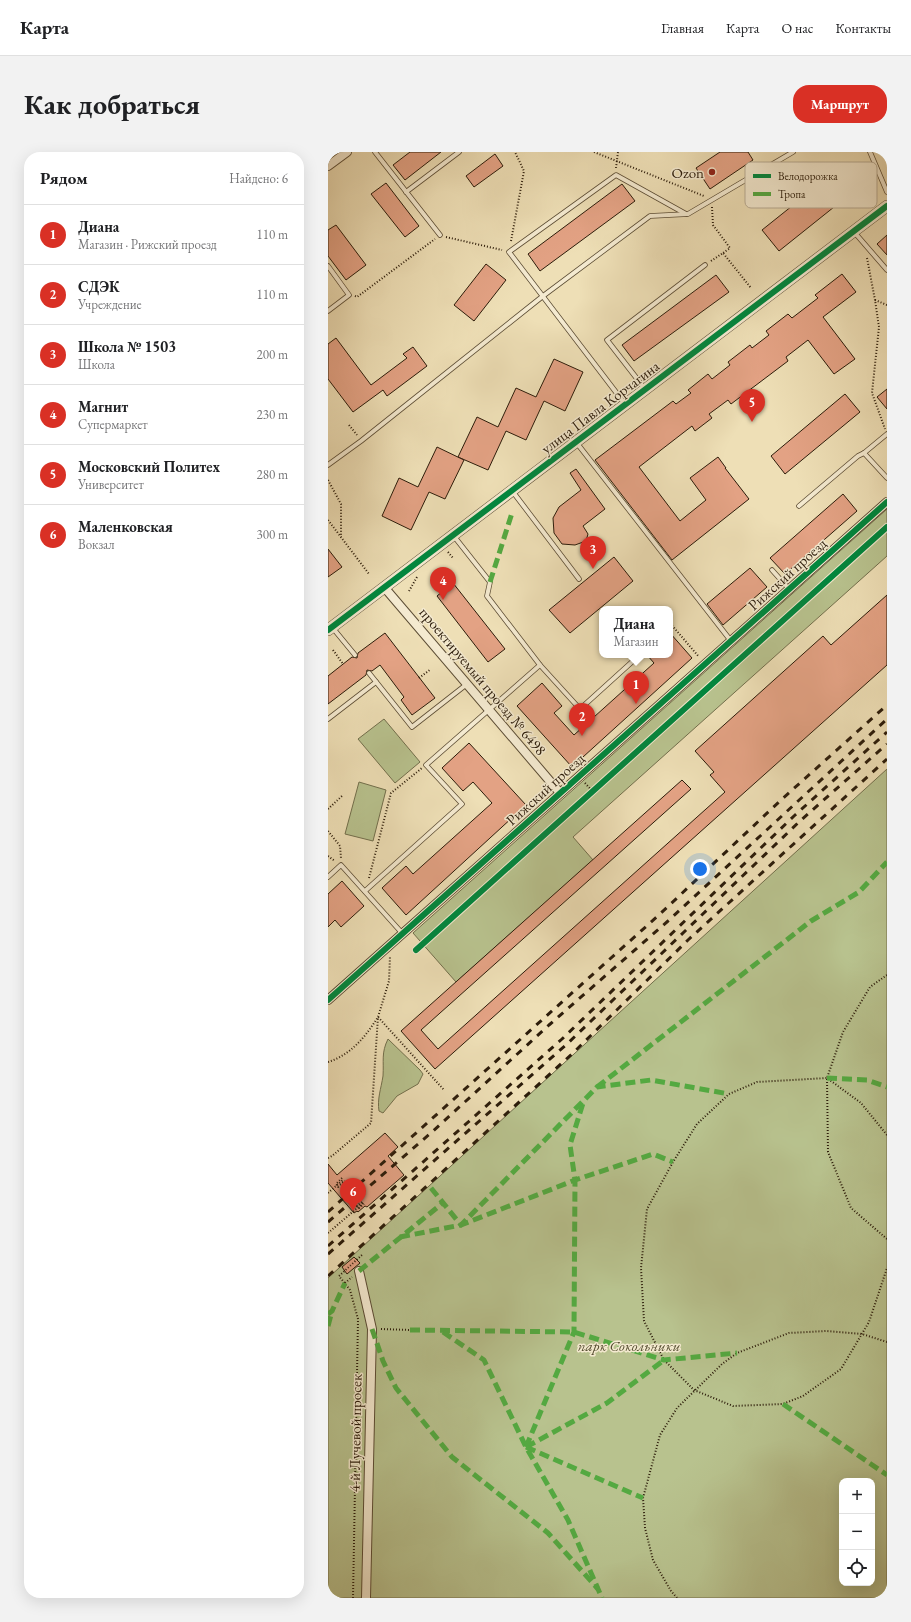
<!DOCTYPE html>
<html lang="ru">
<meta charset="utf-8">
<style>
:root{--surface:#fff;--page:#f2f2f2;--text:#202124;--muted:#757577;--line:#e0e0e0;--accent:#d93025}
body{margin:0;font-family:"EB Garamond",serif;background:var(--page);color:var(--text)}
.controls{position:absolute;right:12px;bottom:12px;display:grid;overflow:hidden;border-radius:8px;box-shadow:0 4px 16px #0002}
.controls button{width:36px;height:36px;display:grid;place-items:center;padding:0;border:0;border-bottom:1px solid var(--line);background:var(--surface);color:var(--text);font:20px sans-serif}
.you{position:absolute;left:372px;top:717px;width:14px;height:14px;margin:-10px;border:3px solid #fff;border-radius:50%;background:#1a73e8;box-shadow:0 0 0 6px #1a73e833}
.badge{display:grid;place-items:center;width:26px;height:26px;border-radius:50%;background:var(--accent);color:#fff;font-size:13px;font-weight:700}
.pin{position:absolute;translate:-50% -33px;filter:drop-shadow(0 1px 2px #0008)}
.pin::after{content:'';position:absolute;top:21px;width:14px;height:12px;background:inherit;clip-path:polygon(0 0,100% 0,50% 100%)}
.popup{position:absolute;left:271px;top:454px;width:74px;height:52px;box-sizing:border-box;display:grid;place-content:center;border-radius:8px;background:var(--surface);filter:drop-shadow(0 1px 3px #0005);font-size:13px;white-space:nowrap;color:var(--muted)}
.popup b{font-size:15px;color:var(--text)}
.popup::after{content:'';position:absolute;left:50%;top:100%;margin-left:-8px;border:8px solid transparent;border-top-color:var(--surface)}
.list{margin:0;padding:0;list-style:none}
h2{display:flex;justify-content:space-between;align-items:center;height:52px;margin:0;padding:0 16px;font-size:17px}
h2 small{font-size:13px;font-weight:400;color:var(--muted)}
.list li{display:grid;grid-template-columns:26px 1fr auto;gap:12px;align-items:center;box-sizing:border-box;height:60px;padding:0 16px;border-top:1px solid var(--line)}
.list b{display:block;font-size:15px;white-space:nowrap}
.list p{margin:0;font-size:13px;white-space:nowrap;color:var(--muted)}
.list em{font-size:13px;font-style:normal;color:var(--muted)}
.icon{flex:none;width:22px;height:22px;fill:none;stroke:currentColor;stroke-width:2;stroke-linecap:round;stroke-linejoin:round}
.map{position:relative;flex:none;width:559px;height:1446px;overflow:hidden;border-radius:16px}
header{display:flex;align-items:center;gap:24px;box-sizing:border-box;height:56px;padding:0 20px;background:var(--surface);border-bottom:1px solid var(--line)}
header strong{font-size:19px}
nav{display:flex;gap:22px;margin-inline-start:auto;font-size:14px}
.intro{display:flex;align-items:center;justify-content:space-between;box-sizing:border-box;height:96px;padding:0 24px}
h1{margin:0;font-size:28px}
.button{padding:10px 18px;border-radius:16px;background:var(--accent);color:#fff;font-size:14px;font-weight:700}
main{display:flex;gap:24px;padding:0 24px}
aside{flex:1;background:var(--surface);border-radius:16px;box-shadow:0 4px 16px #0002}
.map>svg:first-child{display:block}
</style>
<header>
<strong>Карта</strong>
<nav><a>Главная</a><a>Карта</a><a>О нас</a><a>Контакты</a></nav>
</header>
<div class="intro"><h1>Как добраться</h1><a class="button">Маршрут</a></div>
<main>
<aside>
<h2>Рядом<small>Найдено: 6</small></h2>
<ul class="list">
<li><span class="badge">1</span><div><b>Диана</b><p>Магазин · Рижский проезд</p></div><em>110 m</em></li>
<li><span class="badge">2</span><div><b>СДЭК</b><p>Учреждение</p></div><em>110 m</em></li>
<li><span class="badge">3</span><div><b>Школа № 1503</b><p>Школа</p></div><em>200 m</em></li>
<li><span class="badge">4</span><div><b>Магнит</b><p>Супермаркет</p></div><em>230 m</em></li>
<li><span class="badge">5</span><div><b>Московский Политех</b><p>Университет</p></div><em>280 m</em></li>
<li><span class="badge">6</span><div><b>Маленковская</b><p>Вокзал</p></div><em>300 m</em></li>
</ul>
</aside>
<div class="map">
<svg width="559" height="1446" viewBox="0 0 559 1446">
<rect width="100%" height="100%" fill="#eedfb6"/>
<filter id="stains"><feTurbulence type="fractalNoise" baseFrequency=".005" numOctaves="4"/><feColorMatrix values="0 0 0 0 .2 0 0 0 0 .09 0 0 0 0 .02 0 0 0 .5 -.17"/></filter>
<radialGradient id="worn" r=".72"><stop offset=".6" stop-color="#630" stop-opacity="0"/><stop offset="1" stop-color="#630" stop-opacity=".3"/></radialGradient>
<g fill="#b8c28e" stroke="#726f4c" fill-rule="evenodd">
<path d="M 559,357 L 559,404 L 245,685 L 265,708 L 128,830 L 85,781 Z"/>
<path d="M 56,567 L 92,610 L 67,631 L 30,587 Z"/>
<path d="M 559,617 L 559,1446 L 0,1446 L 0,1126 ZM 514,1329 L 544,1329 L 544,1431 L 514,1431 Z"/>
<path d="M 31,630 L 58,638 L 45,689 L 17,682 Z"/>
<path d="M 60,887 L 92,918 L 95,922 L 90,932 L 69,944 L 55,961 L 51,959 C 49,947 53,937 55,924 C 56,909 53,901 60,887 Z"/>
</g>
<g fill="#e3a284" stroke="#2c1c0a">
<path d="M 82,0 L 113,0 L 77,28 L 65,13 Z"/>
<path d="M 392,0 L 420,0 L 425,8 L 382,37 L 368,16 Z"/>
<path d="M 167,2 L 175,14 L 146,35 L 138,24 Z"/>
<path d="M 58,31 L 91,74 L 77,85 L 43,42 Z"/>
<path d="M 294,32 L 307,49 L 212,119 L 200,102 Z"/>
<path d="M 489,34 L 506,55 L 451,99 L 434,78 Z"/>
<path d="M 8,73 L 38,113 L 18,128 L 0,104 L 0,78 Z"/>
<path d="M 559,83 L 559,103 L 549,92 Z"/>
<path d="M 158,112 L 178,128 L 146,169 L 126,153 Z"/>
<path d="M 514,122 L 528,140 L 495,165 L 527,207 L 506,222 L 480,188 L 458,205 L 460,209 L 403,252 L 400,248 L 381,262 L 384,266 L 367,279 L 364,274 L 311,315 L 352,369 L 378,348 L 362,326 L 390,305 L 398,316 L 397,316 L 421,347 L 344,408 L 267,308 L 345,249 L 348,252 L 363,241 L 360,238 L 380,222 L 384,227 L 402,213 L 400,210 L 422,193 L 424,196 L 441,183 L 438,179 L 460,162 L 464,166 L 490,146 L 487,143 Z"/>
<path d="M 388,123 L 401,140 L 306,209 L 294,193 Z"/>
<path d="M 8,186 L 43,233 L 79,206 L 75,202 L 85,195 L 99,214 L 59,244 L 55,238 L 25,260 L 0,227 L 0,192 Z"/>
<path d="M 226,207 L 255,220 L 237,259 L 216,249 L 198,288 L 178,279 L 160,318 L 130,305 L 149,265 L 170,275 L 188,236 L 208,245 Z"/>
<path d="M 559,237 L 559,257 L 549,245 Z"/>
<path d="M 517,242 L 532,260 L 457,322 L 443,304 Z"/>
<path d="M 109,295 L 136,308 L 117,347 L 101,340 L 83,378 L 54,364 L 71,326 L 90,335 Z"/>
<path d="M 248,317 L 277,357 L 255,374 L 260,382 L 258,389 L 247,393 L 234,392 L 226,381 L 225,366 L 231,355 L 253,338 L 242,321 Z"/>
<path d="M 515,342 L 529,359 L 457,422 L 442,406 Z"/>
<path d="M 0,397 L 14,415 L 0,425 Z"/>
<path d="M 286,405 L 305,429 L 242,481 L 221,458 Z"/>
<path d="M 422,416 L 439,435 L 395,473 L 379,452 Z"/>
<path d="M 125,431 L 177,497 L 160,510 L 109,444 Z"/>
<path d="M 559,443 L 559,513 L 107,917 L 73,879 L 354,628 L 363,637 L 93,878 L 110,897 L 397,640 L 382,623 L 386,620 L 367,599 L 495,484 L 503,493 Z"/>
<path d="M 57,481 L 107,546 L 84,563 L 73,548 L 76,545 L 52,513 L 44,519 L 39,518 L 38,523 L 0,552 L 0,524 L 24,505 L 29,506 L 30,501 Z"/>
<path d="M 342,481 L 364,506 L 244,615 L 189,554 L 214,531 L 234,554 L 226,561 L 246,583 L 326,511 L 319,503 L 342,503 Z"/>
<path d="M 141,591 L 198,653 L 78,763 L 54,736 L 78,714 L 85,722 L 164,651 L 145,630 L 135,639 L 114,616 Z"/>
<path d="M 14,729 L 36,754 L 13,775 L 7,768 L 0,775 L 0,742 Z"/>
<path d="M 57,981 L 70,995 L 60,1004 L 76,1023 L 39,1055 L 37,1054 L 30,1060 L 29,1059 L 26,1061 L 0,1031 L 0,1012 L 9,1023 Z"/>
<path d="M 26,1105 L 32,1111 L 19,1122 L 14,1115 Z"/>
</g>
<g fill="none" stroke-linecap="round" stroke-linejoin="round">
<g stroke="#5c4d35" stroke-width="5.5">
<g id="service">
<path d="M 47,0 L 112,83"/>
<path d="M 542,0 L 559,40"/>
<path d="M 78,40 L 131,0"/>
<path d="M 527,81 L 559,118"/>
<path d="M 0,114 L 21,143 L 0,159"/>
<path d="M 317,237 L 279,188 L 377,113"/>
<path d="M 297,252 L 181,100 L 288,23 L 358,62"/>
<path d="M 248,290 L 403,489"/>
<path d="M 536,301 L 559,326"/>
<path d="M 0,313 L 33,289 L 215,144 L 322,64 L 360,62 L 465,0"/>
<path d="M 185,340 L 251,427"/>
<path d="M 471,354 L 530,304 L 536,301 L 559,282"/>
<path d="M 125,383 L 162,430 L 159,444 L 212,513 L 252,557 L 305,509 L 306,503"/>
<path d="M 444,418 L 461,437"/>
<path d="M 4,475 L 27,503"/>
<path d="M 41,521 L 84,575 L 139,532"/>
<path d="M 0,567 L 48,530"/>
<path d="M 0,725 L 13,713 L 74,781"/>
<path d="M 37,739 L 134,652 L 98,613 L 212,513"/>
</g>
</g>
<g stroke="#5c4d35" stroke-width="10">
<g id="minor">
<path d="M 0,14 L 19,0"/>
<path d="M 56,435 L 232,641"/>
<path d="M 0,848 L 559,350"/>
<path d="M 31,1119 L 44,1177 L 38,1446"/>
</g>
</g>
<g stroke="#5c4d35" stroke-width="12">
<path id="tertiary" d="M 0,478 L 559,54"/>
</g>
<g stroke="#2c1c0a" stroke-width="2" stroke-dasharray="1 2" stroke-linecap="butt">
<path d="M 266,0 L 376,44"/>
<path d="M 288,16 L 290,0"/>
<path d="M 384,55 L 385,73 L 402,96 L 395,101"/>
<path d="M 118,85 L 174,98"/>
<path d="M 183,89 L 196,19 L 187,0"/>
<path d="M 539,106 L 547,148 L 551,175 L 544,241 L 557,277"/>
<path d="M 383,109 L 395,101 L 423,136"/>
<path d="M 27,144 L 29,145 L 107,87"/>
<path d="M 547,148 L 559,153"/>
<path d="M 21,273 L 29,283"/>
<path d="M 0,328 L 13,352 L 13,383"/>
<path d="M 0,368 L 41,422"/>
<path d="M 120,400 L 125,406"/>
<path d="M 81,439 L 89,425"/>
<path d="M 342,471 L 371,505"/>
<path d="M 5,498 L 15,512"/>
<path d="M 91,526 L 103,517"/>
<path d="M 257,631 L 267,642"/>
<path d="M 0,657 L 14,644"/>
<path d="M 0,679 L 12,694 L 13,706"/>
<path d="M 0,704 L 7,709"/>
<path d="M 41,726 L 63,641 L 94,616"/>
<path d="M 559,823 L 542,835 L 515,880 L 499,926 L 500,1000 L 523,1056 L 559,1087"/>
<path d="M 0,910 C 23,903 38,884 50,865 L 116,938"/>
<path d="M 559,983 L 533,951 L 499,926 L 429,930 L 401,942 L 369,972 L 345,1010 L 319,1057 L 313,1116 L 316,1169 L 336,1208 L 366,1238 L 405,1254 L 455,1252 L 475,1244 L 513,1217 L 541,1170 L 559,1116"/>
<path d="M 0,1006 L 4,1004 L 43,971 L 50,865 L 61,829 L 62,804"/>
<path d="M 14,1026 L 8,1032 L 10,1035 L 17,1029"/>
<path d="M 0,1041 L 15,1028"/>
<path d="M 34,1050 L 29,1054 L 31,1056 L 36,1052"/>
<path d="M 0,1081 L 35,1051"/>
<path d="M 17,1131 L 24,1125"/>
<path d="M 53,1177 L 82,1178"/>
<path d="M 25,1446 L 30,1167 L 22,1138 L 11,1124 L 35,1102"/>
<path d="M 349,1446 L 343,1439 L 325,1408 L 317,1376 L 315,1346 L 332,1283 L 349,1256 L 394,1212 L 409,1201 L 461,1181 L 498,1179 L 534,1182 L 559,1190"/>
</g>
<use href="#service" stroke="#f4ead0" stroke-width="4"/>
<use href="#minor" stroke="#f4ead0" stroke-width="8"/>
<use href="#tertiary" stroke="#f4ead0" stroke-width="11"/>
<g stroke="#2c1c0a" stroke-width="3" stroke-dasharray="7 7" stroke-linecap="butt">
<path d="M 0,1060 L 332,762 L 453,648 L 559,553"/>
<path d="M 0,1070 L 104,980 L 221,873 L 340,769 L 559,567"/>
<path d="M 0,1094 L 234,887 L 466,664 L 559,580"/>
<path d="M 0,1102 L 239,892 L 472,669 L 559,592"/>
<path d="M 0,1124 L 245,901 L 360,788 L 559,607"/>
</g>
<g stroke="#54a941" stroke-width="5" stroke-dasharray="10 5" stroke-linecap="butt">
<path d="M 162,430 L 184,361"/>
<path d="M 499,926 L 539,928 L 559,935"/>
<path d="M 269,935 L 483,769 L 531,740 L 559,710"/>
<path d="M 103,1036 L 133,1073 L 269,935 L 323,928 L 401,942"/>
<path d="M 72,1085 L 133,1073 L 247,1028 L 325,1002 L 345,1010"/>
<path d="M 31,1119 L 116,1050"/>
<path d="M 0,1162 L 4,1159 L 17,1131"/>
<path d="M 0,1174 L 4,1159"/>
<path d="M 44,1177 L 55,1209 L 68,1236 L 124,1305 L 220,1381 L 270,1437"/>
<path d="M 82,1178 L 246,1180 L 336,1208 L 409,1201"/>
<path d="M 115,1180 L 156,1208 L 198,1295 L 240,1368 L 274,1446"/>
<path d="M 455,1252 L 559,1323"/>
<path d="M 198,1295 L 246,1180 L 247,1028 L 242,993 L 255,951"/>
<path d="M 198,1295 L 279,1251 L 336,1208"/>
<path d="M 198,1295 L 315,1346"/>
</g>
<g stroke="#f4ead0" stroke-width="8">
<g id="cycleway">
<path d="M 0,478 L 559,54"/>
<path d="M 88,798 L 559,375"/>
<path d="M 0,848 L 559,350"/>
</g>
</g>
<use href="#cycleway" stroke="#00873e" stroke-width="6"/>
</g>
<circle fill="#8f2418" stroke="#f4ead0" stroke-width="1.5" cx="384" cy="20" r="4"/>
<g text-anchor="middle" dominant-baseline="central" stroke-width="3" stroke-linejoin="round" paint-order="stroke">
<g font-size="15" fill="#2c1c0a" stroke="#f4ead0" text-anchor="end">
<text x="376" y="20">Ozon</text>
</g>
<g font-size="15" fill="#2c1c0a" stroke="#f4ead0">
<text transform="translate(272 255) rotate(-37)">улица Павла Корчагина</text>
<text transform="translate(459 422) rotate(-42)">Рижский проезд</text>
<text transform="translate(155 529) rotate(50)">проектируемый проезд № 6498</text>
<text transform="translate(217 637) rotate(-42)">Рижский проезд</text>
<text transform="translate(27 1281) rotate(-89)">4-й Лучевой просек</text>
</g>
<g font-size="15" font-style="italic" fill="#564e32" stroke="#f4ead0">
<text x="301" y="1193">парк Сокольники</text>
</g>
</g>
<rect x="417" y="10" width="132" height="46" rx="6" fill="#f4ead0" stroke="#b8ac95" stroke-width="1"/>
<rect x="425" y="22" width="18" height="4" fill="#00873e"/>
<rect x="425" y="40" width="18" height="4" fill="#54a941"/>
<g font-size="11" fill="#2c1c0a">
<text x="450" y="28">Велодорожка</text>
<text x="450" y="46">Тропа</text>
</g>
<rect width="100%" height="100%" filter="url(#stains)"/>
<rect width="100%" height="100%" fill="url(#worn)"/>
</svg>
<div class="controls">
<button>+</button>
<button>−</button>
<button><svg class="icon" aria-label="locate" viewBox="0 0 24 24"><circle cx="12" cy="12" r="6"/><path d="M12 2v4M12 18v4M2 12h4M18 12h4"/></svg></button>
</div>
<div class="you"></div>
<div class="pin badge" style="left:308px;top:552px">1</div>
<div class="popup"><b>Диана</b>Магазин</div>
<div class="pin badge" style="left:254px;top:584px">2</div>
<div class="pin badge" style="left:265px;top:417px">3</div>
<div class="pin badge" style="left:115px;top:448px">4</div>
<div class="pin badge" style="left:424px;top:270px">5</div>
<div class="pin badge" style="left:25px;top:1059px">6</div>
</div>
</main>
